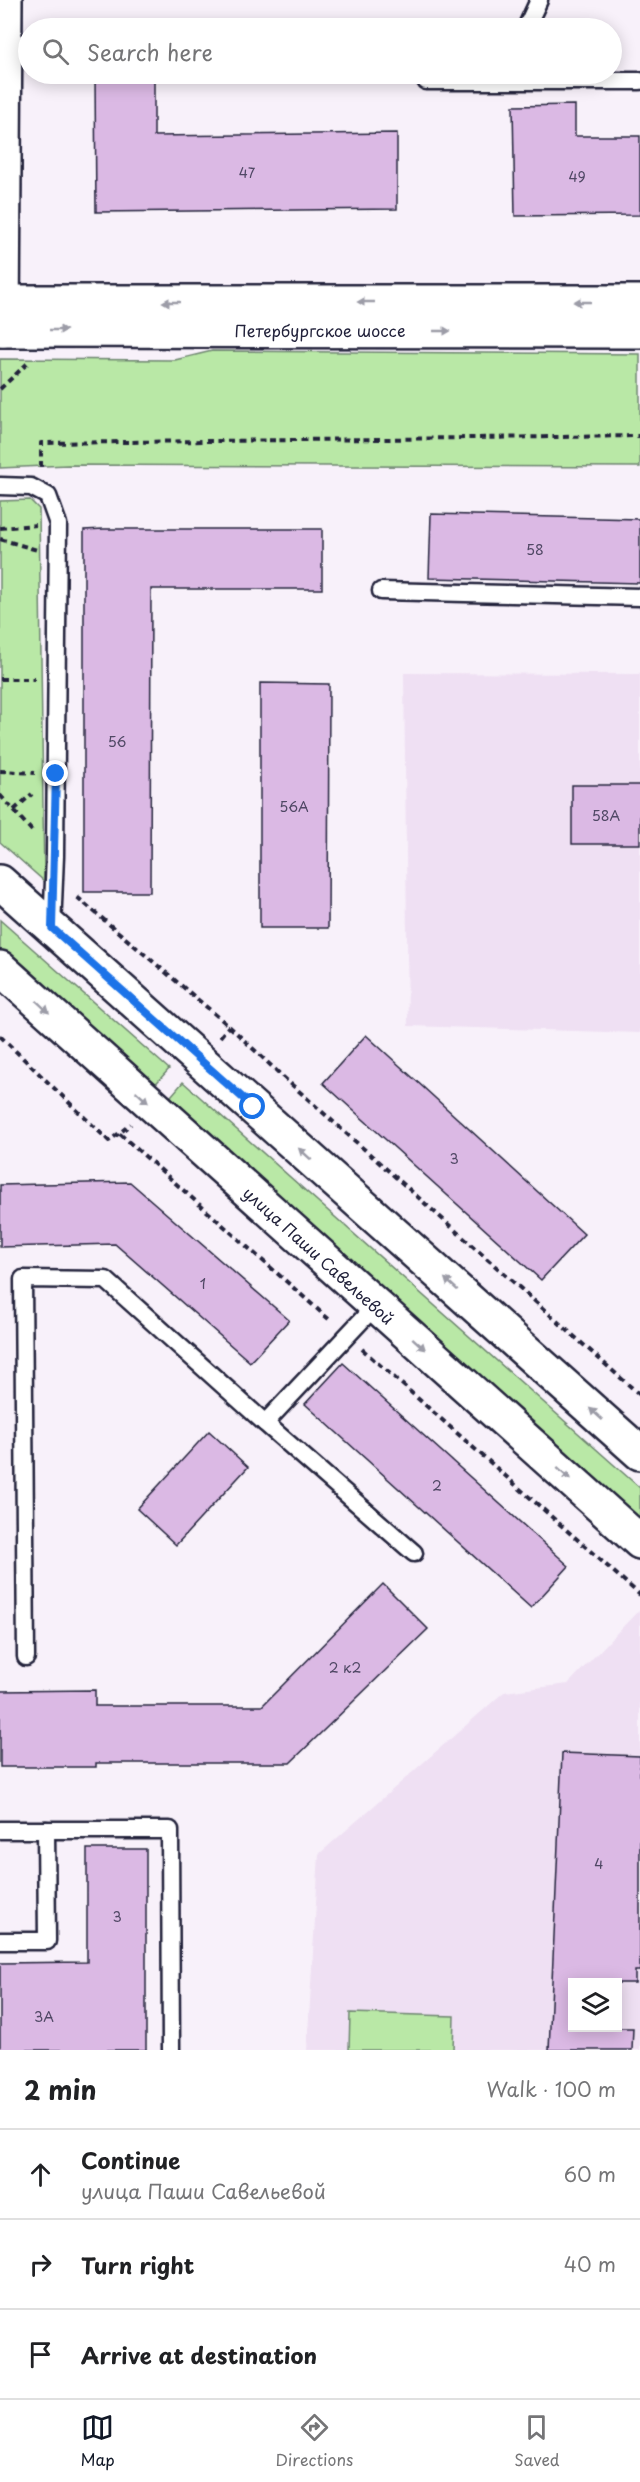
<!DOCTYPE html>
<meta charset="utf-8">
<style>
:root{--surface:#fff;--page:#f6f6f6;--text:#202124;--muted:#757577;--line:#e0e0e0;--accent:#111827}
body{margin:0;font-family:"Playpen Sans",sans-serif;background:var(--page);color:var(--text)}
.controls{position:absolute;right:18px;bottom:18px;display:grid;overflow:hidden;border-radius:0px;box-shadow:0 3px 15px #0003}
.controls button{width:54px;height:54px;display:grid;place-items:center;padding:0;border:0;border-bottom:2px solid var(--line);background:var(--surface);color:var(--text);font:30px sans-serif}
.stop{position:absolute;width:18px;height:18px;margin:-14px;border:4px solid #1a73e8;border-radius:50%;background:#fff}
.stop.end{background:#1a73e8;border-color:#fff;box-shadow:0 2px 6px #0008}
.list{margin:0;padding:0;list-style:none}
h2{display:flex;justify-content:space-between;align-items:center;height:78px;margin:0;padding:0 24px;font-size:26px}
h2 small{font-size:20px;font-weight:400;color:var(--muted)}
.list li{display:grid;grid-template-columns:39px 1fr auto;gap:18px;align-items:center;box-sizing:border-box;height:90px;padding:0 24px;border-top:2px solid var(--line)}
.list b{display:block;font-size:22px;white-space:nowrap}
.list p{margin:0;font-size:20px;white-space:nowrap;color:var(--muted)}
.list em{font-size:20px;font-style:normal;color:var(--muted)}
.icon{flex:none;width:33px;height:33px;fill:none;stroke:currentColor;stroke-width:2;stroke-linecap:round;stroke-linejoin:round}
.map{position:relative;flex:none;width:640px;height:2050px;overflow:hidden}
.search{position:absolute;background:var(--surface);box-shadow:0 3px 15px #0003;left:18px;right:18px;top:18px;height:66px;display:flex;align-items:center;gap:15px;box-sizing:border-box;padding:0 21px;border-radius:33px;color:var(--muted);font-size:22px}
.sheet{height:348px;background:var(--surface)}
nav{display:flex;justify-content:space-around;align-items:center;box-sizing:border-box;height:84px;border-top:2px solid var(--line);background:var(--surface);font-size:16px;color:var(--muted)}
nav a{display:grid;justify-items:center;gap:3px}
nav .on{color:var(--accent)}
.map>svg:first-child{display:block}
</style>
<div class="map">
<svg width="640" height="2050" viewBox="0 0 640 2050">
<rect width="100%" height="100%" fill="#f8f1fa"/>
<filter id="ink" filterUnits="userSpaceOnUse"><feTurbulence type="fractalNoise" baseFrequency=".0167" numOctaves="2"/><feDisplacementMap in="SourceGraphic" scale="12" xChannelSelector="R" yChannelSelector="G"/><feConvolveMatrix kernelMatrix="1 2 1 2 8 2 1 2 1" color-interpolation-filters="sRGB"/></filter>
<g filter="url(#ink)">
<g fill="#efe0f3" fill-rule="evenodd">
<path d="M 404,673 L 640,674 L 640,1033 L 408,1026 Z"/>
<path d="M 638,1611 L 640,1613 L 640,2050 L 307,2050 L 319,1854 L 504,1692 L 568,1684 ZM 572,1982 L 618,1982 L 618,2028 L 572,2028 Z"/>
</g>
<g fill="#b9e8a6" stroke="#6e8570" stroke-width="1.5">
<path d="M 212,351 L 640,354 L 640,467 L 68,465 L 0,468 L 0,359 L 175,360 Z"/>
<path d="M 30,500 L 39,509 L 44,881 L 0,842 L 0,501 Z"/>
<path d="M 0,920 L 169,1069 L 151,1089 L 0,954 Z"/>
<path d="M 183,1082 L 640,1488 L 640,1523 L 166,1102 Z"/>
<path d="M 350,2013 L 454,2016 L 453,2050 L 349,2050 Z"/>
</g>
<g fill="#dbb9e4" stroke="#22223b" stroke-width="1.5">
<path d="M 95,74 L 154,74 L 154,136 L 397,133 L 397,209 L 96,212 Z"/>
<path d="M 575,105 L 575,136 L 640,136 L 640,215 L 515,216 L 513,106 Z"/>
<path d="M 431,514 L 640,519 L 640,583 L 429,578 Z"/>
<path d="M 104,529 L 322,529 L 322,589 L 151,589 L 150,892 L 84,892 L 84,530 Z"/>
<path d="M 260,683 L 329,684 L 328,928 L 260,928 Z"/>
<rect x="572" y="785" width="68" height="59"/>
<path d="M 366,1035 L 584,1234 L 541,1280 L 323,1083 Z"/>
<path d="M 130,1182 L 289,1320 L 250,1362 L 115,1244 L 0,1247 L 0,1185 Z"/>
<path d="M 343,1363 L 569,1566 L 531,1608 L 305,1404 Z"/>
<path d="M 209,1431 L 248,1467 L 176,1545 L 137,1509 Z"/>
<path d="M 383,1584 L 428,1629 L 290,1763 L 96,1763 L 96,1767 L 0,1767 L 0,1691 L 95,1690 L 95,1706 L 262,1706 Z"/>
<path d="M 562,1753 L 640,1756 L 640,1971 L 635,1971 L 635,1983 L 573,1983 L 573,2028 L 633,2028 L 632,2050 L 549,2050 Z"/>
<path d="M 87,1849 L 146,1849 L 146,2050 L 0,2050 L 0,1963 L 87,1962 Z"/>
</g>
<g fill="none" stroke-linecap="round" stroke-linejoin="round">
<g stroke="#22223b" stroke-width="21">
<g id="service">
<path d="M 526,28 L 539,0"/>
<path d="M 426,81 L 640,81"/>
<path d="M 0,486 L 31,487 L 48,496 L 58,524 L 55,856 L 52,928"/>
<path d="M 381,591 L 640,597"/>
<path d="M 375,1306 L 265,1423 L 414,1553"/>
<path d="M 26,1657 L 23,1279 L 106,1280 L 265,1423"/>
<path d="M 0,1830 L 170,1830 L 171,2050"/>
<path d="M 0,1941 L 47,1941 L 46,1830"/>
</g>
</g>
<g stroke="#22223b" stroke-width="38">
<path id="minor" d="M 3,330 L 5,0"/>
</g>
<g stroke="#22223b" stroke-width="38">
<g id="secondary">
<path d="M 0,882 L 640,1453"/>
<path d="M 0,968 L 640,1542"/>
</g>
</g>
<g stroke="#22223b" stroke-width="38">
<g id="primary">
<path d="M 0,302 L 640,302"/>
<path d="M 0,330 L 640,331"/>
</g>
</g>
<g stroke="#22223b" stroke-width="4" stroke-dasharray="6 4.5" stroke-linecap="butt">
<path d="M 0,389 L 30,361"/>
<path d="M 41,467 L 41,443 L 640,436"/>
<path d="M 0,528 L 36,525"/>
<path d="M 0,539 L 37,550"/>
<path d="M 0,679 L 35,679"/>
<path d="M 0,771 L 35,773"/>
<path d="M 0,795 L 33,832"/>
<path d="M 14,810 L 32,794"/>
<path d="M 77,897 L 229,1026 L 282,1076 L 640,1395"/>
<path d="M 0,1036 L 109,1141 L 131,1124"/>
<path d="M 220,1037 L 229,1026"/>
<path d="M 120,1134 L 332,1322"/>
<path d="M 362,1349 L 640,1595"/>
</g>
<use href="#service" stroke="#fff" stroke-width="16"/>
<use href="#minor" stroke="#fff" stroke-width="33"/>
<use href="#secondary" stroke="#fff" stroke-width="33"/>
<use href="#primary" stroke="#fff" stroke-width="33"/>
</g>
<defs><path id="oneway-solid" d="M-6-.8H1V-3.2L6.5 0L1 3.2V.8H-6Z" transform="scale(1.5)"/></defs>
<g fill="#9c9ca7">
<use href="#oneway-solid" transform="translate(171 302) rotate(180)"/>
<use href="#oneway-solid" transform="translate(366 302) rotate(180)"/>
<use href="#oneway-solid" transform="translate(582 302) rotate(180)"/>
<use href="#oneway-solid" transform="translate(58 330)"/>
<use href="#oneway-solid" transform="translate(442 331)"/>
<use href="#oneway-solid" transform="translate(43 1007) rotate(43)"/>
<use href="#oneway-solid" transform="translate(142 1097) rotate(42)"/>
<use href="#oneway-solid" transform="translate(305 1154) rotate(-138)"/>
<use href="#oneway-solid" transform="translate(451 1284) rotate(-138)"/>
<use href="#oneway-solid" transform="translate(419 1344) rotate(42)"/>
<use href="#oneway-solid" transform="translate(596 1414) rotate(-138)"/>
<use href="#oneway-solid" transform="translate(564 1474) rotate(42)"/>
</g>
</g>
<g fill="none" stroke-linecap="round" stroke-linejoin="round" filter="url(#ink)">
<path stroke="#1a73e8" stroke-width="8" d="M 56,774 L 52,928 L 253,1107"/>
</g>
<g text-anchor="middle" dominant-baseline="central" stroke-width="4.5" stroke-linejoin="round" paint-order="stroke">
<g font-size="14" fill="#504865">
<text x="247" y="172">47</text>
<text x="577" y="176">49</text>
<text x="535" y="549">58</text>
<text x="117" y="741">56</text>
<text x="294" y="806">56А</text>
<text x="606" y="815">58А</text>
<text x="454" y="1158">3</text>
<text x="203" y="1283">1</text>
<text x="437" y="1485">2</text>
<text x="345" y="1667">2 к2</text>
<text x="599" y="1863">4</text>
<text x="117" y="1916">3</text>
<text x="44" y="2016">3А</text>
</g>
<g font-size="16" fill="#22223b" stroke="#fff">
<text x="320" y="330">Петербургское шоссе</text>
<text transform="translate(319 1255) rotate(42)">улица Паши Савельевой</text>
</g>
</g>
</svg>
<div class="controls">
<button><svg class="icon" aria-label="layers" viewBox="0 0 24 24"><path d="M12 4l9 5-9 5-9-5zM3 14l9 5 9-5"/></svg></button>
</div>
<div class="stop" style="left:253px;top:1107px"></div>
<div class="stop end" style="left:56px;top:774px"></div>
<div class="search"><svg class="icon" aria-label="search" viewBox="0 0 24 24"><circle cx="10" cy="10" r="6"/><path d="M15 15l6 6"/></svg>Search here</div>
</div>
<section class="sheet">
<h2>2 min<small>Walk · 100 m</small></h2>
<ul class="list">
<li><svg class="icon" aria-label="ahead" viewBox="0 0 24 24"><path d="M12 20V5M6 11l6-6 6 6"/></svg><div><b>Continue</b><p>улица Паши Савельевой</p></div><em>60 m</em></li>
<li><svg class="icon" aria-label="right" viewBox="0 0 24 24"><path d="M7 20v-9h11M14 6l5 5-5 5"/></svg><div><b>Turn right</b></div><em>40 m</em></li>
<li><svg class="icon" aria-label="arrive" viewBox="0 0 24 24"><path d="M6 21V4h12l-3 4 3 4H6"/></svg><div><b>Arrive at destination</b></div></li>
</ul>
</section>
<nav>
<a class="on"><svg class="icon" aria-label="map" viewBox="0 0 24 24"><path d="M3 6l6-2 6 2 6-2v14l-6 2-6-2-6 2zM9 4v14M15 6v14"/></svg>Map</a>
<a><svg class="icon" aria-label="directions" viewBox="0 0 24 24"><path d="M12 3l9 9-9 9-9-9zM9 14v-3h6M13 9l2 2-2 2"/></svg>Directions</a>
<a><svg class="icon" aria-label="saved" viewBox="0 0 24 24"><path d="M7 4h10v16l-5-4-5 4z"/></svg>Saved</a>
</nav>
